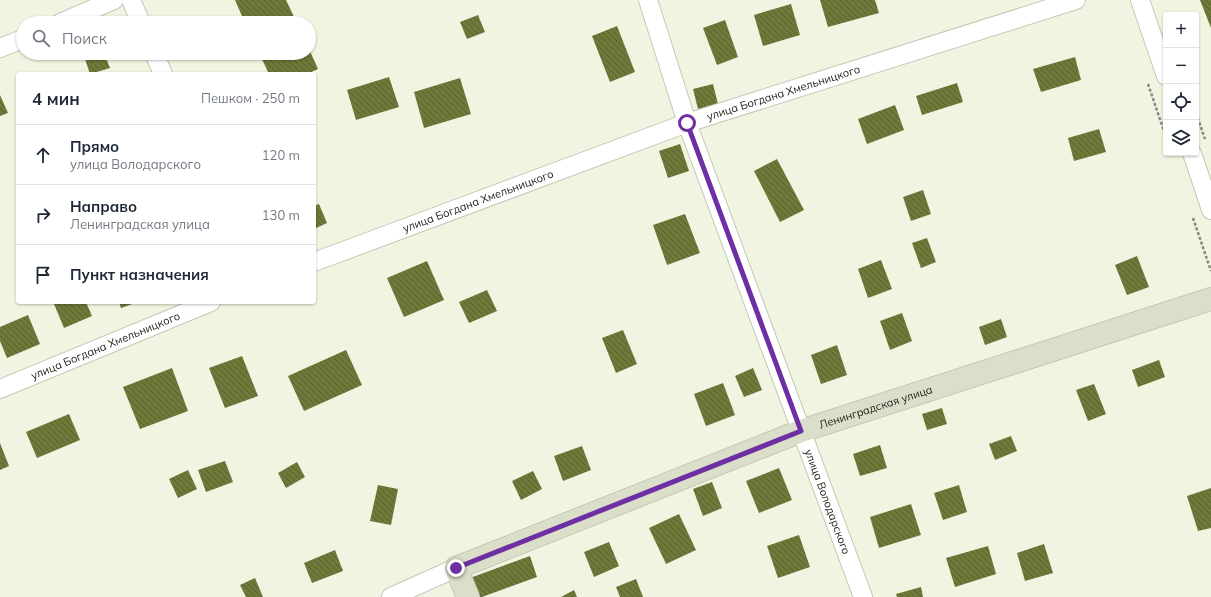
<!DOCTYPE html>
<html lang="ru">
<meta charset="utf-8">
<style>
:root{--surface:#fff;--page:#f2f2f3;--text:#1f2937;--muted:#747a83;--line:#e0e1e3}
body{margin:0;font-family:Mulish,sans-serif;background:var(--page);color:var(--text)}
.controls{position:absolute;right:12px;top:12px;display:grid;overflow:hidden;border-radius:4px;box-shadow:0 1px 3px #0004}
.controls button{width:36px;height:36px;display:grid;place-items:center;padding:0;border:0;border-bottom:1px solid var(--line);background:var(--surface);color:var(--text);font:20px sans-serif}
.stop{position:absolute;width:12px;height:12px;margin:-9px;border:3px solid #6e2fa4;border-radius:50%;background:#fff}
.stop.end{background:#6e2fa4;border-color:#fff;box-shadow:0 1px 4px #0008}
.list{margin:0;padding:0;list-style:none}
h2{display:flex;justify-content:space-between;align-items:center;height:52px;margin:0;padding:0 16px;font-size:17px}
h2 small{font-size:13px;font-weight:400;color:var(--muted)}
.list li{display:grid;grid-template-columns:26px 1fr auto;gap:12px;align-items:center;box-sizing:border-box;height:60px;padding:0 16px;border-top:1px solid var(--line)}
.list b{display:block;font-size:15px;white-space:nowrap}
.list p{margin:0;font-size:13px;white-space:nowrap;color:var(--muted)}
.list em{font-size:13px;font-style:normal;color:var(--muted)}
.icon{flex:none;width:22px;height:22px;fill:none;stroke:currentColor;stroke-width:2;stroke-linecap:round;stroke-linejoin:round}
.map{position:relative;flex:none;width:1211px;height:597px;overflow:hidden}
.search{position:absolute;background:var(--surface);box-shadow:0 1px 3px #0004;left:16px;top:16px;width:300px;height:44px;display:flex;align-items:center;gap:10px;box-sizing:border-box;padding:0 14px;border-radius:22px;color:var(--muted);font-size:15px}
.panel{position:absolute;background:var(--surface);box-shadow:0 1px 3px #0004;left:16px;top:72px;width:300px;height:232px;border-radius:4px}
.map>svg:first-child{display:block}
</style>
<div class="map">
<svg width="1211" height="597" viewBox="0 0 1211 597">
<defs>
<pattern id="building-back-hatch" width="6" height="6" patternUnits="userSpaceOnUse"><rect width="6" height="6" fill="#6e7939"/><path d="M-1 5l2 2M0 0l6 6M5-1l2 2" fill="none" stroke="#5a632f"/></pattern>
</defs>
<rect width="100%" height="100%" fill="#f0f5e1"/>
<g fill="url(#building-back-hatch)">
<path d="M 235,0 L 286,0 L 297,23 L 245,23 Z"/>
<path d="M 820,0 L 875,0 L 879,13 L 828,27 Z"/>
<path d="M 1200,0 L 1211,0 L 1211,28 Z"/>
<path d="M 791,4 L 800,35 L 763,46 L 754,15 Z"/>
<path d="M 478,15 L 485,32 L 467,39 L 460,22 Z"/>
<path d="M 725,20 L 738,57 L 717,65 L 703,28 Z"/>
<path d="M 617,26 L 635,72 L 610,82 L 592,36 Z"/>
<path d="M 309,49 L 318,69 L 307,74 L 269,74 L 259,53 L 309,53 Z"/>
<path d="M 83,53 L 104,53 L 110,68 L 90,74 Z"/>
<path d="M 1075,57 L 1081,80 L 1041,92 L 1033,69 Z"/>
<path d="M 389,77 L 399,107 L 356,120 L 347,90 Z"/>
<path d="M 460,78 L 471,114 L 424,128 L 414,92 Z"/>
<path d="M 957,83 L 963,102 L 922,115 L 916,96 Z"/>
<path d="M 713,84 L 718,104 L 698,109 L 693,89 Z"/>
<path d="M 0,95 L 8,113 L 0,116 Z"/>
<path d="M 895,105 L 904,130 L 867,144 L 858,119 Z"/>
<path d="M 1099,129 L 1106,152 L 1074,161 L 1068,138 Z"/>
<path d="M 680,144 L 689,171 L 668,178 L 659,151 Z"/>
<path d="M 777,159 L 804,210 L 780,222 L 754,171 Z"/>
<path d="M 923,190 L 931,214 L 911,221 L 903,197 Z"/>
<path d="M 319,204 L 327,223 L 314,229 L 314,206 Z"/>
<path d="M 685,214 L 700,253 L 667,265 L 653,225 Z"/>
<path d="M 927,238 L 936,262 L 921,268 L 912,243 Z"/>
<path d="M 1137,256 L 1149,287 L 1127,295 L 1115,265 Z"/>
<path d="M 881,260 L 892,289 L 868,298 L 858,269 Z"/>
<path d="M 427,261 L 444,300 L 404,317 L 387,278 Z"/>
<path d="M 487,290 L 497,311 L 469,323 L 459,302 Z"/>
<path d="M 59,302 L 86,302 L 92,316 L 64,328 L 54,304 Z"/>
<path d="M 119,302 L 138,302 L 121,308 Z"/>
<path d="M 902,313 L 912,341 L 890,350 L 880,321 Z"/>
<path d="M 28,315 L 40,344 L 7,358 L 0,341 L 0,327 Z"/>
<path d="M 1001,319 L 1007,337 L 985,345 L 979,327 Z"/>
<path d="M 623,330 L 637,364 L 616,373 L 602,338 Z"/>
<path d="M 837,345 L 847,375 L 821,384 L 811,355 Z"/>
<path d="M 346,350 L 362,385 L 304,411 L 288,376 Z"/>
<path d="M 242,356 L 258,396 L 225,408 L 209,368 Z"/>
<path d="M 1159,360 L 1165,377 L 1138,387 L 1132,370 Z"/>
<path d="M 172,368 L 188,411 L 140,429 L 123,387 Z"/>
<path d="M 753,368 L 762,390 L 744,397 L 735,376 Z"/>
<path d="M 723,383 L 735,415 L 706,426 L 694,394 Z"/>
<path d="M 1094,384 L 1106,414 L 1088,421 L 1076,390 Z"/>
<path d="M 942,408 L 947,424 L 927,430 L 922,414 Z"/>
<path d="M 69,414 L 80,440 L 37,458 L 26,432 Z"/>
<path d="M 1011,436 L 1017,451 L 995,460 L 989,444 Z"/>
<path d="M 0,443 L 9,466 L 0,470 Z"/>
<path d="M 880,445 L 887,468 L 860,476 L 853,454 Z"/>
<path d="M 582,446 L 591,470 L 563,481 L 554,456 Z"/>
<path d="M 225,461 L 233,482 L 206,492 L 198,470 Z"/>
<path d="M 297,462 L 305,477 L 286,488 L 278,473 Z"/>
<path d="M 779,468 L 792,500 L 759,513 L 746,481 Z"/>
<path d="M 188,470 L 197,489 L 178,498 L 169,479 Z"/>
<path d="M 533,471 L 542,489 L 521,500 L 512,481 Z"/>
<path d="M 712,482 L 722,508 L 703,516 L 693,489 Z"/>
<path d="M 378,485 L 398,489 L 391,525 L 370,521 Z"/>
<path d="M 959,485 L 967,512 L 943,520 L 934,493 Z"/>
<path d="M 1211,488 L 1211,528 L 1198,531 L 1187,496 Z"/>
<path d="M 911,504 L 921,535 L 879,548 L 870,517 Z"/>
<path d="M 679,514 L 696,550 L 666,564 L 649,528 Z"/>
<path d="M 799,535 L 810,567 L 778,578 L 767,546 Z"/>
<path d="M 609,542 L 619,566 L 594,577 L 584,552 Z"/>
<path d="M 1044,544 L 1053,573 L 1025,581 L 1017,553 Z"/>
<path d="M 988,546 L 996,574 L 955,587 L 946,558 Z"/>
<path d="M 335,550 L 343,571 L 312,583 L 304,563 Z"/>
<path d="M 530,556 L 537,577 L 482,597 L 477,597 L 470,578 Z"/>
<path d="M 255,578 L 263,597 L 246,597 L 240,585 Z"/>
<path d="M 636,579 L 643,597 L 620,597 L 616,587 Z"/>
<path d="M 921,587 L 923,597 L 897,597 L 896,594 Z"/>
<path d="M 574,590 L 577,597 L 561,597 Z"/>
</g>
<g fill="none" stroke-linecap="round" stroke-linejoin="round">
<g stroke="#c4c8b5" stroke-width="20">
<g id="street">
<path d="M 131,0 L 141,23"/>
<path id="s1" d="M 648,0 L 687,123 L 863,597"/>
<path d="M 1140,0 L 1166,76"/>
<path d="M 60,23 L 114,0"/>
<path d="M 0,48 L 23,39"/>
<path d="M 154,53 L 163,74"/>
<path d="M 1192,153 L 1211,210"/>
<path id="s2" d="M 314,262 L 687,123 L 1076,0"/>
<path id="s3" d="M 0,389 L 211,302"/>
<path d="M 391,597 L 456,568"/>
</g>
</g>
<g stroke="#c4c8b5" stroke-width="24">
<g id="secondary">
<path id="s4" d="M 468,597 L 456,568 L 801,431 L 1211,299"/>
</g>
</g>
<g stroke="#86897c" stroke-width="2.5" stroke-dasharray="3 2" stroke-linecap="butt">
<path d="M 1148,84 L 1166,137"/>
<path d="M 1196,113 L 1205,139"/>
<path d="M 1193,218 L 1211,271"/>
</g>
<use href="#street" stroke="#fff" stroke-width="18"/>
<use href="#secondary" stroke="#dbdfca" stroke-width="22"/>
</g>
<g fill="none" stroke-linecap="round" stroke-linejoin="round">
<path stroke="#6e2fa4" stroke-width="5" d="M 456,568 L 801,431 L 687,123"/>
</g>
<g text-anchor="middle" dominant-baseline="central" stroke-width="4" stroke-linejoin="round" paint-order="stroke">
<g font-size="11" fill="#20221b" stroke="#fff">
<text stroke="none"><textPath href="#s2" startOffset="499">улица Богдана Хмельницкого</textPath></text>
<text stroke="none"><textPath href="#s2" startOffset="175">улица Богдана Хмельницкого</textPath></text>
<text stroke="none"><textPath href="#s3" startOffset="114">улица Богдана Хмельницкого</textPath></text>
<text stroke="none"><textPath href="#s4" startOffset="481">Ленинградская улица</textPath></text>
<text stroke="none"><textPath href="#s1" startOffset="533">улица Володарского</textPath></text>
</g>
</g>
</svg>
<div class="controls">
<button>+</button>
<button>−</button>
<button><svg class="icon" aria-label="locate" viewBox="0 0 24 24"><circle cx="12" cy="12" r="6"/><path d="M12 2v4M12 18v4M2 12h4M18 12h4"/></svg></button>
<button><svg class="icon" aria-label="layers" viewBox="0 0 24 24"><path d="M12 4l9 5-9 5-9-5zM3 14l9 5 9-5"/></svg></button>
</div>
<div class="stop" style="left:687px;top:123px"></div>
<div class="stop end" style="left:456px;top:568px"></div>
<div class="search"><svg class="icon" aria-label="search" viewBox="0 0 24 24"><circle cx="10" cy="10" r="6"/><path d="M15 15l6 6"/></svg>Поиск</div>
<section class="panel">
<h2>4 мин<small>Пешком · 250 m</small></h2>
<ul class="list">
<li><svg class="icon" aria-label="ahead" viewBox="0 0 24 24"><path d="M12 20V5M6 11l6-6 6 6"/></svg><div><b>Прямо</b><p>улица Володарского</p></div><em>120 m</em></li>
<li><svg class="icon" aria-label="right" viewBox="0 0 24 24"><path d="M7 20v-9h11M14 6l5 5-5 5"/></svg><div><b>Направо</b><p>Ленинградская улица</p></div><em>130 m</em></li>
<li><svg class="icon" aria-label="arrive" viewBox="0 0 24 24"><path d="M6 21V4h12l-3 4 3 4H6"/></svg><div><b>Пункт назначения</b></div></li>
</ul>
</section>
</div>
